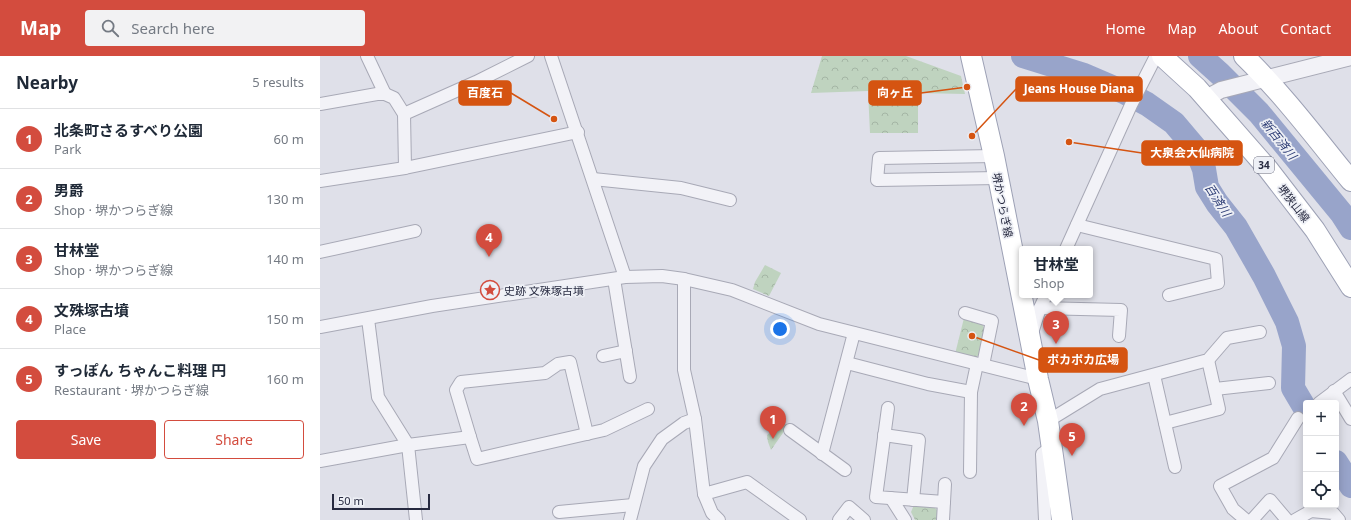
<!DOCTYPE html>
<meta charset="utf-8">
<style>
:root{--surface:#fff;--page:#f2f2f3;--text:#1f2937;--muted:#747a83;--line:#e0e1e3;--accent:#d34c3e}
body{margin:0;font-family:"Noto Sans","Noto Sans JP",sans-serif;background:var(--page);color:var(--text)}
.controls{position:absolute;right:12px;bottom:12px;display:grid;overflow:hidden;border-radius:4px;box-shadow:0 2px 10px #0003}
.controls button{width:36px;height:36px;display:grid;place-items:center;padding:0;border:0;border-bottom:1px solid var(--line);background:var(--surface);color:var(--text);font:20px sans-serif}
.scale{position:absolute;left:12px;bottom:10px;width:98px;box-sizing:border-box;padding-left:4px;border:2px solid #272a40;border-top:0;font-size:11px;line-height:14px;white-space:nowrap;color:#272a40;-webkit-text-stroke:3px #eef0f6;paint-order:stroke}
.you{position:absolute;left:460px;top:273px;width:14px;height:14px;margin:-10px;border:3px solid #fff;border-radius:50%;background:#1a73e8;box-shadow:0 0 0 6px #1a73e833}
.badge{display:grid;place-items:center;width:26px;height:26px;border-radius:50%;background:var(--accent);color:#fff;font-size:13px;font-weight:700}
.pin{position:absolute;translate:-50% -33px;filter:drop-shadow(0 1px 2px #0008)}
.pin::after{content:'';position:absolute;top:21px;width:14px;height:12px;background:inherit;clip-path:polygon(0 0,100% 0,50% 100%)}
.popup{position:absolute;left:699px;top:190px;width:74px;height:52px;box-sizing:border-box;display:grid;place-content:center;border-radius:4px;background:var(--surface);filter:drop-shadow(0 1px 3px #0005);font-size:13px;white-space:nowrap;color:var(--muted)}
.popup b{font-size:15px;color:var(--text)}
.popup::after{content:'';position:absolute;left:50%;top:100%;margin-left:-8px;border:8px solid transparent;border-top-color:var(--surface)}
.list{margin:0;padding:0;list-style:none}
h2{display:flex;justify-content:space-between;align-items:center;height:52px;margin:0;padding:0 16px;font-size:17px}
h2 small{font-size:13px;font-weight:400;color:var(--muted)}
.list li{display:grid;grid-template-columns:26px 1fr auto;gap:12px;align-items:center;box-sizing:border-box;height:60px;padding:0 16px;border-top:1px solid var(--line)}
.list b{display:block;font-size:15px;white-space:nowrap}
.list p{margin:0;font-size:13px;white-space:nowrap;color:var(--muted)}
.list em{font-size:13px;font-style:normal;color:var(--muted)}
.actions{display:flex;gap:8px;padding:12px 16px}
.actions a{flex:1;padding:9px 0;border:1px solid var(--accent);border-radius:4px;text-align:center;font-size:14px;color:var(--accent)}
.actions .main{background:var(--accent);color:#fff}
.icon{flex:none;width:22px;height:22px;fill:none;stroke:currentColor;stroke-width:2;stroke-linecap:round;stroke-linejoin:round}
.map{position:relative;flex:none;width:1031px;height:464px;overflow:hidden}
header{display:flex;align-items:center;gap:24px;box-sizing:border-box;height:56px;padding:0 20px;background:var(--accent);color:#fff}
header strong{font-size:19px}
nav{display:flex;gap:22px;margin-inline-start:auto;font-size:14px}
.search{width:280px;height:36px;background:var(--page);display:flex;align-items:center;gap:10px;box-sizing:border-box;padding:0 14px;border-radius:4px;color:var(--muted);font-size:15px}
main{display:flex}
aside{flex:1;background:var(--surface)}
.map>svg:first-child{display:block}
</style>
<header>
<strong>Map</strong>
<div class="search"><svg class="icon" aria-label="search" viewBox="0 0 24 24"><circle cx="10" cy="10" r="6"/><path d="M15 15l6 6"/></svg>Search here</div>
<nav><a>Home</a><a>Map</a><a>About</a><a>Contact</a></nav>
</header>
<main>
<aside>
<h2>Nearby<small>5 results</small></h2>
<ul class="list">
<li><span class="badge">1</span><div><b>北条町さるすべり公園</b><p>Park</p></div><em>60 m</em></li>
<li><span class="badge">2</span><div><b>男爵</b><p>Shop · 堺かつらぎ線</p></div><em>130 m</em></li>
<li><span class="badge">3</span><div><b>甘林堂</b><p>Shop · 堺かつらぎ線</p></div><em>140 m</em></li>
<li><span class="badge">4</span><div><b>文殊塚古墳</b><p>Place</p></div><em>150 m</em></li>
<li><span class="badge">5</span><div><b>すっぽん ちゃんこ料理 円</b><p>Restaurant · 堺かつらぎ線</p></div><em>160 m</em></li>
</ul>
<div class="actions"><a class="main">Save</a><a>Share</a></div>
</aside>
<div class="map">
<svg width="1031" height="464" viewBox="0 0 1031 464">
<defs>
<pattern id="park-crowns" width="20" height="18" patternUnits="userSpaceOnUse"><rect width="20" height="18" fill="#bfd3bf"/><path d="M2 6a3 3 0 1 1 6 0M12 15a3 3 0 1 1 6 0" fill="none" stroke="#a4b5a5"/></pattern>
</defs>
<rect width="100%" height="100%" fill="#dfe0e9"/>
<g fill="url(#park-crowns)">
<path d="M 502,0 L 586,0 L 641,20 L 645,38 L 598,37 L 598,77 L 550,77 L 548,35 L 491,37 Z"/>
<path d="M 445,209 L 461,217 L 449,240 L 433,233 L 435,226 Z"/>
<path d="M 644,262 L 662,267 L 665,274 L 660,298 L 654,303 L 635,298 Z"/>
<path d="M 463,367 L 472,371 L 465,374 L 451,394 L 448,386 L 447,379 Z"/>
<path d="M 594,449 L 613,450 L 617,454 L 617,464 L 595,464 L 591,456 Z"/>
</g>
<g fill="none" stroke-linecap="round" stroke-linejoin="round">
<g stroke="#98a4ca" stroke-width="24">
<path d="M 703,0 L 764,19 L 806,37 L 827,48 L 854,67 L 876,93 L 884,113 L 887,131 L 897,147 L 916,171 L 944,220 L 967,266 L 974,290 L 973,332 L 986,354"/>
<path d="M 880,0 L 900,18 L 939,57 L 1022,158 L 1031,172"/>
<path d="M 1016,406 L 1031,430"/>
</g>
<g stroke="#a8a9b6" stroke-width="14">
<g id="minor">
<path d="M 47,0 L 65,38"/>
<path d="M 231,0 L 305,221"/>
<path d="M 0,48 L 57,38 L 65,38 L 74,42 L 84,58 L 85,112"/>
<path d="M 84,58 L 156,26 L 208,0"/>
<path d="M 674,100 L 559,102 L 557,124 L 678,122"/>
<path d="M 273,123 L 361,132 L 410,144"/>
<path d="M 0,125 L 85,112 L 258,76"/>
<path d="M 757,169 L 896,203 L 898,227 L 849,239"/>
<path d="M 746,193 L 811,49 L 836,0"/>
<path d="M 0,196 L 95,175"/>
<path d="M 294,223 L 310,321"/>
<path d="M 364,223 L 364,314 L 375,363 L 384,438 L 392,457 L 399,464"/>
<path d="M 720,252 L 801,254 L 799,280"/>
<path d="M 645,257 L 672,265 L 663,309"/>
<path d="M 48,263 L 58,341 L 88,389 L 96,464"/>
<path d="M 0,271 L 112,250 L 305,221 L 342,220 L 364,223 L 412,234 L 499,268 L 718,323"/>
<path d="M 712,277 L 720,252 L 726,239"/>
<path d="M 283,300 L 306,295"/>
<path d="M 527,307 L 608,328 L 651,336"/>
<path d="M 834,319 L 855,411"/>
<path d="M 895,333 L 949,327"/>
<path d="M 1014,335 L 1031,363"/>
<path d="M 999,347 L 1031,323"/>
<path d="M 568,352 L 556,441 L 624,446"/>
<path d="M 728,365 L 780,333 L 888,304 L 907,282 L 940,276"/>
<path d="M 845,367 L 899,353 L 888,304"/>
<path d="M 470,374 L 525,414"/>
<path d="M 564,379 L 599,384 L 593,444"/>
<path d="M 150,381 L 136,334 L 141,326 L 225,317 L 238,308 L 250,306 L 267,378"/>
<path d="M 502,398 L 534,277"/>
<path d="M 0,405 L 88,389 L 150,381 L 157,403 L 284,374 L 328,353"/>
<path d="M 650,416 L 651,336 L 657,308"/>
<path d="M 384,438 L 427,426 L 480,464"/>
<path d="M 571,442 L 585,464"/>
<path d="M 239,456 L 313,449"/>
<path d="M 310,464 L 324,410 L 342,383 L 364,367 L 375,363"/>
<path d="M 519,464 L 529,451 L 544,464"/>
<path d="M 623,464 L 625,428"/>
<path d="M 725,464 L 722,398 L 731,391"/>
<path d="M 926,464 L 913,453 L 900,430 L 953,402 L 978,362"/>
<path d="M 932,464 L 950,444 L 967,464"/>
<path d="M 975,464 L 991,455 L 1013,457 L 1019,464"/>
</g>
</g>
<g stroke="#a8a9b6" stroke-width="18">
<path id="tertiary" d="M 886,42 L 901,34 L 1031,1"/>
</g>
<g stroke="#9da1b5" stroke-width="22">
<g id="primary">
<path d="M 651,0 L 674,100 L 718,323 L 728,365 L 742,464"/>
<path d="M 842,0 L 877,32 L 948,113 L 995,174 L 1031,231"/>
<path d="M 924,0 C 963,38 996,82 1031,125"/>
</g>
</g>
<use href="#minor" stroke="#f2f2f7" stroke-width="12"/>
<use href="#tertiary" stroke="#f2f2f7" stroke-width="16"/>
<use href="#primary" stroke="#fff" stroke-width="20"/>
</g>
<defs>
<g id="sight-ring" transform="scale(1)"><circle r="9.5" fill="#eef0f6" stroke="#d34c3e" stroke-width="1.5"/><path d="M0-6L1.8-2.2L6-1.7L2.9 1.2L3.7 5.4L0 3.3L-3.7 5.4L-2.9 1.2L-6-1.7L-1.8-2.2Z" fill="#d34c3e"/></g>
</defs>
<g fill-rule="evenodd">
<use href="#sight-ring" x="170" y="234"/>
</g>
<g text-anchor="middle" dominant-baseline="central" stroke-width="3.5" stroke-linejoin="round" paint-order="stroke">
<rect fill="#eef0f6" stroke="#636577" stroke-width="1" x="934" y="101" width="20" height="16" rx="3"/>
<g font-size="10" font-weight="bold" fill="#272a40">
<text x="944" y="109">34</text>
</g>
<g font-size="11" fill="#272a40" stroke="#eef0f6">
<text transform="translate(974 147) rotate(52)">堺狭山線</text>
<text transform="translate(683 149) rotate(79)">堺かつらぎ線</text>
</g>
<g font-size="11" fill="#272a40" stroke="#eef0f6" text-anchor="start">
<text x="184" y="234">史跡 文殊塚古墳</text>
</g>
<g font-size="12" font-style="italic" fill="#2f3e76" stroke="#eef0f6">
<text transform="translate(959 83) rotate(51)">新百済川</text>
<text transform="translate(898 144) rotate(57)">百済川</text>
</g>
</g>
<path fill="none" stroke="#d55411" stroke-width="1.5" d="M652 80L696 33M234 63L191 37M647 31L601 37M749 86L822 97M652 280L719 304"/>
<g fill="#d55411" stroke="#eef0f6" stroke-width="1.5">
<circle cx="652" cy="80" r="4"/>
<circle cx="234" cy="63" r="4"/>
<circle cx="647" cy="31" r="4"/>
<circle cx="749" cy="86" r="4"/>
<circle cx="652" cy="280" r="4"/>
</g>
<g fill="#d55411" stroke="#d55411" stroke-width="1.5">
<rect x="696" y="21" width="126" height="24" rx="4"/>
<rect x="139" y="25" width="52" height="24" rx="4"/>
<rect x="549" y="25" width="52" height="24" rx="4"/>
<rect x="822" y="85" width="100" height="24" rx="4"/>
<rect x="719" y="292" width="88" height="24" rx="4"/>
</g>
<g font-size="12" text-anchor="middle" font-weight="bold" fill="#fff">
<text x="759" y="37">Jeans House Diana</text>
<text x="165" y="41">百度石</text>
<text x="575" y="41">向ヶ丘</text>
<text x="872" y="101">大泉会大仙病院</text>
<text x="763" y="308">ポカポカ広場</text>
</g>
</svg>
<div class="controls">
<button>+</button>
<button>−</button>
<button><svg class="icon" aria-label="locate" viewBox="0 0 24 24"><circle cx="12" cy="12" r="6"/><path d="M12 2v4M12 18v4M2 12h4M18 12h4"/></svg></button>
</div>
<div class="scale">50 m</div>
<div class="you"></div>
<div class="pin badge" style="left:453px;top:383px">1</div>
<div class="pin badge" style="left:704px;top:370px">2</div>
<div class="pin badge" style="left:736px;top:288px">3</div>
<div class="popup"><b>甘林堂</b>Shop</div>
<div class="pin badge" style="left:169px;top:201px">4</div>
<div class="pin badge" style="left:752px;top:400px">5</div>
</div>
</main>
